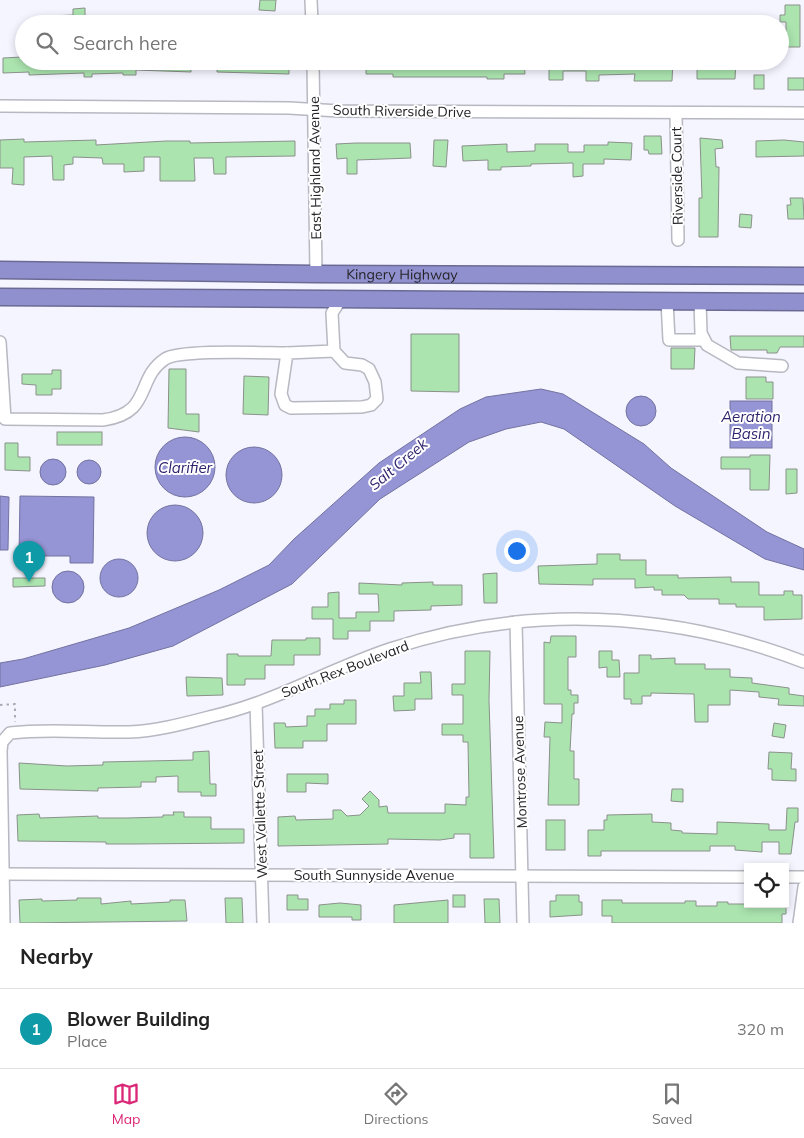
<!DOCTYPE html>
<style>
:root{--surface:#fff;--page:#f6f6f6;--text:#222;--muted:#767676;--line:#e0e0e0;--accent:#db2777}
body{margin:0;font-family:Mulish,sans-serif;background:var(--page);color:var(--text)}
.controls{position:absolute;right:15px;bottom:15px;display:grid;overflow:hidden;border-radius:0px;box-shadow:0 2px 8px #0003}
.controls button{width:45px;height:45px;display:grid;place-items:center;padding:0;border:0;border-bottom:1px solid var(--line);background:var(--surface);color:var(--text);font:25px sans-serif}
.you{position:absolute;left:516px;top:550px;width:18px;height:18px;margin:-12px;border:4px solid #fff;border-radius:50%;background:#1a73e8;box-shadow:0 0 0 8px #1a73e833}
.badge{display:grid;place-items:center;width:32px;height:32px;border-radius:50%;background:var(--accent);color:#fff;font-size:16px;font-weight:700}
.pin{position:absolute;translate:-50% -41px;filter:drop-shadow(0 1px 2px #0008)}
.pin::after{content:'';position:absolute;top:26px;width:18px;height:15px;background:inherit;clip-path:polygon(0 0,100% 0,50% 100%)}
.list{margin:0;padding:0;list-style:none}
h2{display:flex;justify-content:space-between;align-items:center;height:65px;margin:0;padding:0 20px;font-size:21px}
h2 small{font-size:16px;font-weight:400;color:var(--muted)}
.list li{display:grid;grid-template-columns:32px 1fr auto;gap:15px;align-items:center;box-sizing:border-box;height:80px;padding:0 20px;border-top:1px solid var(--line)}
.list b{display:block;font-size:19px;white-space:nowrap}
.list p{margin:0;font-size:16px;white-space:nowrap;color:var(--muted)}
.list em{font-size:16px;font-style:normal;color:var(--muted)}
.icon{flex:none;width:28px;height:28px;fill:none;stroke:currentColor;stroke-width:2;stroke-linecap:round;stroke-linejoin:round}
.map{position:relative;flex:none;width:804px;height:923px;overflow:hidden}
.search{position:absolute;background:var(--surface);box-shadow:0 2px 8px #0003;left:15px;right:15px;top:15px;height:55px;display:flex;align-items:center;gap:12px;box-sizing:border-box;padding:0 18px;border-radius:28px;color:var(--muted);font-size:19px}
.sheet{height:145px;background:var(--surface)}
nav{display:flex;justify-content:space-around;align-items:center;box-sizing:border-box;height:70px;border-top:1px solid var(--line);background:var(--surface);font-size:14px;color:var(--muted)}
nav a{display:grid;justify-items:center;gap:2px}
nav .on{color:var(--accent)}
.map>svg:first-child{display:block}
</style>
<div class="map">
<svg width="804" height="923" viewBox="0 0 804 923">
<rect width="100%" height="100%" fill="#f4f5ff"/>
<g fill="#9594d4" stroke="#7372a0">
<path d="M 541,389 L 563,394 L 644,444 L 671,468 L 767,532 L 804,549 L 804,570 L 765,559 L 675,506 L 564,429 L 541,422 L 506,429 L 469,442 L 380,499 L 292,584 L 173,646 L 105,665 L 0,687 L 0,663 L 23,659 L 129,628 L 219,590 L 269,565 L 294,539 L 379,463 L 460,409 L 486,397 Z"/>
<circle cx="641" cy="411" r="15"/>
<rect x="730" y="401" width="42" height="47"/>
<circle cx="185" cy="467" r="30"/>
<circle cx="254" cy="475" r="28"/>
<circle cx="53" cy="472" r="13"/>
<circle cx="89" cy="472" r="12"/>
<path d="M 0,496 L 9,497 L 8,550 L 0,550 Z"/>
<path d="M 20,496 L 94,497 L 93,563 L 70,563 L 70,556 L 19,556 Z"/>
<circle cx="175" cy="533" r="28"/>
<circle cx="119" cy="578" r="19"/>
<circle cx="68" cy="587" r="16"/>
</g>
<g fill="#abe4af" stroke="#8a918a">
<path d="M 260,0 L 276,0 L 275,11 L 259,10 Z"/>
<path d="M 785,5 L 800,5 L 800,47 L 786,47 L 786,22 L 780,22 L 780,15 L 785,15 Z"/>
<path d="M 85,8 L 85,24 L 51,24 L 51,16 L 73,15 L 73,9 Z"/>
<path d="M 22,57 L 22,61 L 191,61 L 191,72 L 136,70 L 136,75 L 123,75 L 123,73 L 92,74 L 92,77 L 84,77 L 84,73 L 29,75 L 29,72 L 3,73 L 3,58 Z"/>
<path d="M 217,61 L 289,61 L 289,74 L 217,72 Z"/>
<path d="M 366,61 L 524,61 L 525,74 L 504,74 L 504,79 L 487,79 L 487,77 L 393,77 L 393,74 L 366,74 Z"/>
<path d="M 549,61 L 673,61 L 672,81 L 634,81 L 635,74 L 599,75 L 599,81 L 586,81 L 586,71 L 563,71 L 563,80 L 549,80 Z"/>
<path d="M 697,61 L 736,61 L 735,79 L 697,79 Z"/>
<rect x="754" y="75" width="10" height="14"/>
<rect x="788" y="78" width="16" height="12"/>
<path d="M 644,136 L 661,136 L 662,154 L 649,154 L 648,150 L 644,150 Z"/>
<path d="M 700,138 L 722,140 L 723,148 L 715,149 L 716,167 L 719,167 L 718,237 L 699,237 L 699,198 L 702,198 Z"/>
<path d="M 24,139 L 24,142 L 96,140 L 96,145 L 166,141 L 190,141 L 190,143 L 295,141 L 295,156 L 226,157 L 226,174 L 214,174 L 213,158 L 194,158 L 195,181 L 160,181 L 160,157 L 144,157 L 144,171 L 124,172 L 124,164 L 103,164 L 102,158 L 73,157 L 73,164 L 64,165 L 64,180 L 53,180 L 52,156 L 24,157 L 24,185 L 12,184 L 13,168 L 0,168 L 0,140 Z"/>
<path d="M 434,140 L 448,140 L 446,167 L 433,166 Z"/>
<path d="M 784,140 L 804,142 L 804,156 L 756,157 L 756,141 Z"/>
<path d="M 608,142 L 632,143 L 631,160 L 604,159 L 604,164 L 583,164 L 583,176 L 573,177 L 573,163 L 531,164 L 531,166 L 501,167 L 501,170 L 488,170 L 488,160 L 463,161 L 462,146 L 507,144 L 507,152 L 535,151 L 535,144 L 568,144 L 568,152 L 584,152 L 584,145 L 608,145 Z"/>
<path d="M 356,143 L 410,143 L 411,158 L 357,160 L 357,174 L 347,174 L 347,158 L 337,159 L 336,144 Z"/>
<path d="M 790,198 L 803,198 L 804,219 L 788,219 L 787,205 L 791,205 Z"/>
<path d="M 740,214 L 752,215 L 751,228 L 739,227 Z"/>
<path d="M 411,334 L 459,334 L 459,392 L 411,391 Z"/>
<path d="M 730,336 L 804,336 L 804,347 L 780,347 L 777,353 L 767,353 L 767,350 L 731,350 Z"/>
<path d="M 671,348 L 695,348 L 694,369 L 671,369 Z"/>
<path d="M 169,369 L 186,369 L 186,414 L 199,414 L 199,432 L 168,428 Z"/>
<path d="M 52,370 L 61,370 L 61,389 L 52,389 L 52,395 L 36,395 L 36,385 L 22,384 L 22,374 L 52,374 Z"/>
<path d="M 244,376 L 269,377 L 268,415 L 243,414 Z"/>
<path d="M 746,377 L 766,377 L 766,382 L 773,382 L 773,399 L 746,399 Z"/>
<rect x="57" y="432" width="45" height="13"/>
<path d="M 5,443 L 18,443 L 18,457 L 30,457 L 30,471 L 5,470 Z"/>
<path d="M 750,455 L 770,455 L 769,490 L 750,490 L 750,469 L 721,469 L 721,457 L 750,457 Z"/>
<path d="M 786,469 L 797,469 L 797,493 L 786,494 Z"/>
<path d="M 597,554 L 620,554 L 620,560 L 646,560 L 646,575 L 678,575 L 678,578 L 731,577 L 731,582 L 759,582 L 759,595 L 784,595 L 784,591 L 793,591 L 793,595 L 802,595 L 802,619 L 764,620 L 764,607 L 736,607 L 736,604 L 719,604 L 719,599 L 688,599 L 684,595 L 662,595 L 662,590 L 654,590 L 654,587 L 635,588 L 635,579 L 593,579 L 593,585 L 539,584 L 538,566 L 597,564 Z"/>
<path d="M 497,573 L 497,603 L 484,603 L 483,574 Z"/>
<path d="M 13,578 L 45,578 L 45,586 L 13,587 Z"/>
<path d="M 433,582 L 433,585 L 462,585 L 462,605 L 431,606 L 431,610 L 394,611 L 394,621 L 370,621 L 370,631 L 348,631 L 348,639 L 333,639 L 333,619 L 312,619 L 312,607 L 328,607 L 328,593 L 339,592 L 339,618 L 356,618 L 356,612 L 379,612 L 378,594 L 359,594 L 359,583 L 402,585 L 402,583 Z"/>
<path d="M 551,636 L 576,636 L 576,657 L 568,657 L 568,690 L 571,690 L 571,695 L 578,695 L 578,703 L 574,703 L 574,714 L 572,714 L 570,751 L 574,751 L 574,779 L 579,779 L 579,805 L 548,805 L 550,737 L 544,737 L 545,722 L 562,723 L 562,704 L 544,704 L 544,642 L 550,643 Z"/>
<path d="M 306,638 L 320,638 L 320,655 L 294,655 L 294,665 L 265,665 L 265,679 L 245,679 L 245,685 L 227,685 L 227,654 L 238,654 L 238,656 L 271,656 L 272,640 L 306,640 Z"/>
<path d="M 465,651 L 490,651 L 489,700 L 494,858 L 470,858 L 470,834 L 454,834 L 454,838 L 440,840 L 388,839 L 388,844 L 278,846 L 278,817 L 295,816 L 296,820 L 333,819 L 333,810 L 341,810 L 347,816 L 360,815 L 369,806 L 362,799 L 370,791 L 379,800 L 379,807 L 387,806 L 388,813 L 445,813 L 445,804 L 466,805 L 466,797 L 469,797 L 468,742 L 463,742 L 463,735 L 442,735 L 442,724 L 463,724 L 463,695 L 452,695 L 452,684 L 465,684 Z"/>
<path d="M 599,651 L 612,651 L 612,660 L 619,660 L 620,677 L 607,677 L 607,667 L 599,668 Z"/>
<path d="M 639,655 L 651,655 L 651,659 L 675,658 L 675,664 L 705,664 L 705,669 L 730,669 L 730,677 L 752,678 L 752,683 L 789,688 L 789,694 L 804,696 L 804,706 L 778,705 L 779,699 L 759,697 L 759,692 L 730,690 L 730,705 L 708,705 L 708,722 L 695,722 L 694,694 L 651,693 L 651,696 L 642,696 L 642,704 L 631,704 L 631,699 L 624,699 L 624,673 L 639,673 Z"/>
<path d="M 420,672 L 431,672 L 432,699 L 415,699 L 415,710 L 394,711 L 393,696 L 404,696 L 404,683 L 421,683 Z"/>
<path d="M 186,677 L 222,678 L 223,695 L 187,696 Z"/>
<path d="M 344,700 L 356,700 L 356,724 L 327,724 L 327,741 L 303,741 L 303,748 L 275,748 L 274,723 L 285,723 L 286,727 L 307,726 L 307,716 L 315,716 L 315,709 L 330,709 L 330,704 L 344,704 Z"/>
<path d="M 774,723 L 786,725 L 784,738 L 772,736 Z"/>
<path d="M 209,751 L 210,784 L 216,784 L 216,796 L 201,796 L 201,792 L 178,792 L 178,776 L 156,777 L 156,782 L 141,782 L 141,787 L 98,788 L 98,791 L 20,789 L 19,763 L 67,766 L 103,765 L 103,762 L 193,760 L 193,752 Z"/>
<path d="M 769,752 L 792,753 L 791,769 L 796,769 L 796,781 L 772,780 L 772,769 L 768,769 Z"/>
<path d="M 287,774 L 328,774 L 328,784 L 306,783 L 306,792 L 287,792 Z"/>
<path d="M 672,789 L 683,789 L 683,802 L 671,801 Z"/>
<path d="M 787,808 L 798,808 L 798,822 L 795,822 L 791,854 L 779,854 L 779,842 L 762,842 L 762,852 L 735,850 L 735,846 L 710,846 L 710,851 L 601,851 L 601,856 L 588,856 L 588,830 L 604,830 L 604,820 L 607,820 L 607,815 L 652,814 L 652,822 L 671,823 L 671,830 L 682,831 L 682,833 L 717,834 L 717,822 L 769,824 L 769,830 L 786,830 Z"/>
<path d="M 173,812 L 184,812 L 184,817 L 211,817 L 211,829 L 244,829 L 244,843 L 134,844 L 106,844 L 106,842 L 18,841 L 17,815 L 39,814 L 40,818 L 98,816 L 98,818 L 127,818 L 163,817 L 163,815 L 174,815 Z"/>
<rect x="546" y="820" width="19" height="30"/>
<path d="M 287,895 L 298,895 L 298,899 L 308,899 L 308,910 L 287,910 Z"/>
<rect x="453" y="895" width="12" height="12"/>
<path d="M 556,895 L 579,895 L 579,902 L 582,902 L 582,915 L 550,917 L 550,901 L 556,901 Z"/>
<path d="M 77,898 L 101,898 L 101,904 L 131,901 L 131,904 L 170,902 L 170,900 L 185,900 L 187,921 L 20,923 L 19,900 L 42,899 L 42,901 L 77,900 Z"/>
<path d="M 225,898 L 242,898 L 243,923 L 226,923 Z"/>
<path d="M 484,899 L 499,899 L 500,923 L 485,923 Z"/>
<path d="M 448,900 L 448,923 L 394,923 L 394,905 Z"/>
<path d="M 602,900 L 622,900 L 622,903 L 685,903 L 685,901 L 696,901 L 696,906 L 717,906 L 717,902 L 728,902 L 728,904 L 786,904 L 786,914 L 782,914 L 782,923 L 612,923 L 612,916 L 602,916 Z"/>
<path d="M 340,903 L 361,905 L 361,920 L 352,920 L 352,917 L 319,917 L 319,905 Z"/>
</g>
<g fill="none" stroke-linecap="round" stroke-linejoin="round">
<g stroke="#b7b8c1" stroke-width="14">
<g id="minor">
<path d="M 311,0 L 312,24"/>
<path d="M 313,61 L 316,274"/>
<path d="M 0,106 L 289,108 L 339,111 L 804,113"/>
<path d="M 676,113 L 678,240"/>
<path d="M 667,301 L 669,340 L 704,340"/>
<path d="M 700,301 L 701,333 L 707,345 L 738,363 L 782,366"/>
<path d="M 0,342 L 5,419 L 103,420 C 153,413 135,379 165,359 C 180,349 264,353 287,353"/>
<path d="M 334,351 L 287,353 L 281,394 L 285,405 L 291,408 L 362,407 L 371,405 L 377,399 L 375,382 L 369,369 L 362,365 L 345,363 L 334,351 L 332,313 L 341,299"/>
<path d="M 516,622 L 523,923"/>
<path d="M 256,704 L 263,923"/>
<path d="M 0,874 L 748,877"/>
<path d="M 785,877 L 804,877"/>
<path d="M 4,923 L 1,751 L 2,742 L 10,733 C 49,728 89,733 129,732 C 157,731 186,723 213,716 C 275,702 330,669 390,649 C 525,604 672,611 804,662"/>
<path d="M 799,923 L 804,887"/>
</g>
</g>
<g stroke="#6b6a95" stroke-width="19">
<g id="highway">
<path id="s1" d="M 0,270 L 316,274 L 804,276"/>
<path d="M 0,297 L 804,302"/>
</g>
</g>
<path stroke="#aaabb2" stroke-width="2" stroke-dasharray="2.5 4" stroke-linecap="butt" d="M 0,705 L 15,704 L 15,722"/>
<use href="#minor" stroke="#fff" stroke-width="11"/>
<use href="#highway" stroke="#9190cf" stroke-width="16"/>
</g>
<g text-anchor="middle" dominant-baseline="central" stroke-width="4" stroke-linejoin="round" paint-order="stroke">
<g font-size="14" fill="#242428" stroke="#fff">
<text transform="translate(402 111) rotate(1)">South Riverside Drive</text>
<text transform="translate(315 168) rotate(-91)">East Highland Avenue</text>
<text transform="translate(677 176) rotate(-91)">Riverside Court</text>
<text stroke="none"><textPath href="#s1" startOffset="402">Kingery Highway</textPath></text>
<text transform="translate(345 669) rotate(-21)">South Rex Boulevard</text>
<text transform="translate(520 772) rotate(-92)">Montrose Avenue</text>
<text transform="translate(260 814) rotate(-92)">West Vallette Street</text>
<text x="374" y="875">South Sunnyside Avenue</text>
</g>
<g font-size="15" font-style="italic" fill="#2f236d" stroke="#fff">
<text x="751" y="416">Aeration<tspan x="751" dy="17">Basin</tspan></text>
<text transform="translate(398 464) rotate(-40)">Salt Creek</text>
<text x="185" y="467">Clarifier</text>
</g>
</g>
</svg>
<div class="controls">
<button><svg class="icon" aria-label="locate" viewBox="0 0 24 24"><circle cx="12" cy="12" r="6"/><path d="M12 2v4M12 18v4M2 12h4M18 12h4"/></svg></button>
</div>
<div class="you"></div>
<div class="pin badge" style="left:29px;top:582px;background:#0f9aa8">1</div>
<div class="search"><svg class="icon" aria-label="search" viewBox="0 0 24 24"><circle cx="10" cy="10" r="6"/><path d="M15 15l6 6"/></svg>Search here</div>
</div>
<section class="sheet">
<h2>Nearby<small></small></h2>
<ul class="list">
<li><span class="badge" style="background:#0f9aa8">1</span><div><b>Blower Building</b><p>Place</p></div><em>320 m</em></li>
</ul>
</section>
<nav>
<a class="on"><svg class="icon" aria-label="map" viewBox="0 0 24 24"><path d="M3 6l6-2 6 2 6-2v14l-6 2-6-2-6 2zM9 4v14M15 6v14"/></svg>Map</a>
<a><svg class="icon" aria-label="directions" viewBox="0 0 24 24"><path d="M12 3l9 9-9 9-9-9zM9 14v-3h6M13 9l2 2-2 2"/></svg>Directions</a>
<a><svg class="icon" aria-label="saved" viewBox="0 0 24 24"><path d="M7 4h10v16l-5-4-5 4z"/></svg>Saved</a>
</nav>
